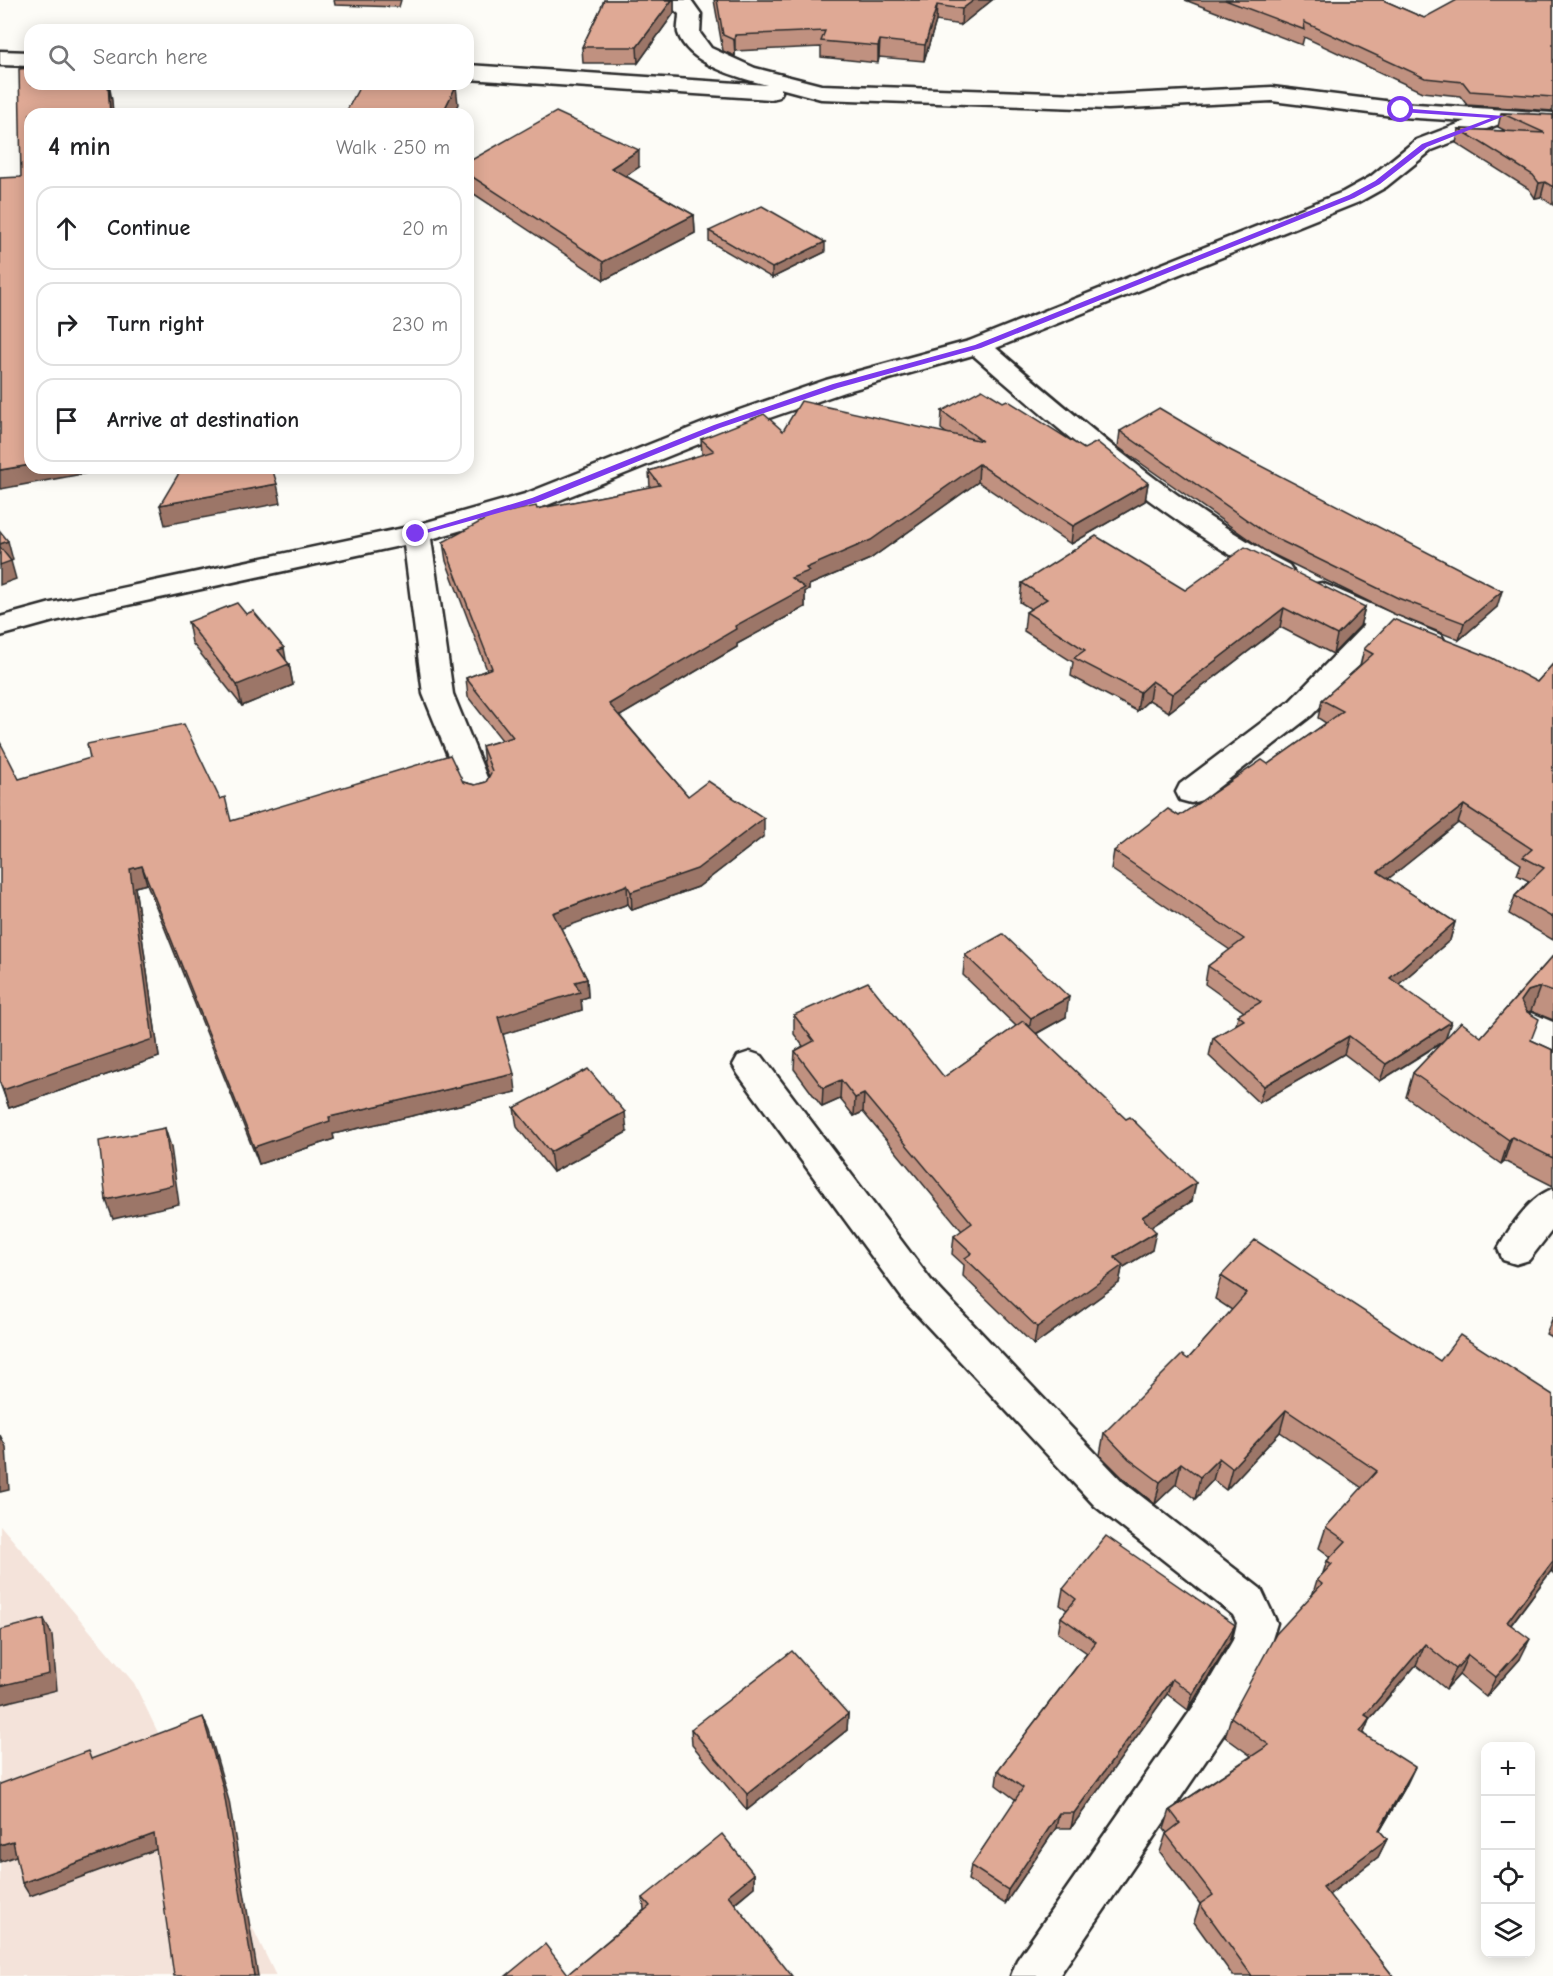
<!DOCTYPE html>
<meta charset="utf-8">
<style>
:root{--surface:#fff;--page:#f6f6f6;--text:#202124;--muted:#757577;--line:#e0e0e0}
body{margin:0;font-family:"Comic Neue",sans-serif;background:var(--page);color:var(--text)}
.controls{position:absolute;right:18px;bottom:18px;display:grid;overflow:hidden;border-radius:12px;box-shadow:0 3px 15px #0003}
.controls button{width:54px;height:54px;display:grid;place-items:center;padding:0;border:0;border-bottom:2px solid var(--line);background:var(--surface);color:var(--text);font:30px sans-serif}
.stop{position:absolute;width:18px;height:18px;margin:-14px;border:4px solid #7c3aed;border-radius:50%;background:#fff}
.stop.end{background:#7c3aed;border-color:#fff;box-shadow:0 2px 6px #0008}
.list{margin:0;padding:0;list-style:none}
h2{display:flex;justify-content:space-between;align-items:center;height:78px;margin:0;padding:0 24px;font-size:26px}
h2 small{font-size:20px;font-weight:400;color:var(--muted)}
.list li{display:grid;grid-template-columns:39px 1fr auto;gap:18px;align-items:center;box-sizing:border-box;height:84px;margin:0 12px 12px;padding:0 12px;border:2px solid var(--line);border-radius:18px}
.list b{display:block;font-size:22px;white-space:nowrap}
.list em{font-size:20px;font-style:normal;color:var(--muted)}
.icon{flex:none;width:33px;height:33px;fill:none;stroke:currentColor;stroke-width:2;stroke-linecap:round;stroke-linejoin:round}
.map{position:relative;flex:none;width:1553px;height:1976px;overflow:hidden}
.search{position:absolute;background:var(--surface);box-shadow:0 3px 15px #0003;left:24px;top:24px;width:450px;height:66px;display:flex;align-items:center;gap:15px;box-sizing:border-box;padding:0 21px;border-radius:18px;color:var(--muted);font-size:22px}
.panel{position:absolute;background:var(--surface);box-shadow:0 3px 15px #0003;left:24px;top:108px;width:450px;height:366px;border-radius:18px}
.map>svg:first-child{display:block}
</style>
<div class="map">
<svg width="1553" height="1976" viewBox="0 0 1553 1976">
<rect width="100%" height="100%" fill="#fdfcf7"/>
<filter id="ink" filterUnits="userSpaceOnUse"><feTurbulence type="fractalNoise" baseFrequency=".0167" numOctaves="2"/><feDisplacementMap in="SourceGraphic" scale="12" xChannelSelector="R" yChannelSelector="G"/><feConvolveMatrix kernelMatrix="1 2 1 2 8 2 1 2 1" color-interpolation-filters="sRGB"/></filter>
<g filter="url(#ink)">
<path fill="#f4e3da" d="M 0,1525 L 134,1683 L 276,1976 L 0,1976 Z"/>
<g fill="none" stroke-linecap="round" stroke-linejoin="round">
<g stroke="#2b2b2b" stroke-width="5">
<g id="street">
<path d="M 663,0 L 691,0 L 701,14 L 700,33 L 711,48 L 755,68 L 821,85 L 1108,95 L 1272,87 L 1401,103 L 1553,113 L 1553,127 L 1502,123 L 1432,150 L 1386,187 L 1359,202 L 996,348 C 1089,428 1180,506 1289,565 L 1293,571 L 1289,577 L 1279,580 L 1269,577 C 1159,517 1067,437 973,355 L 844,392 L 726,433 L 545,506 L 431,539 L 453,694 L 492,790 L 488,798 L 477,801 L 466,798 L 462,790 L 423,694 L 404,545 L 54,621 L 0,636 L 0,617 L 51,603 L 413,526 L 525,494 L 708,421 L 826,380 L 969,341 L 1343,192 L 1370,177 L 1416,140 L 1466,121 L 1401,117 L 1272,101 L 1108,109 L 821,99 L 780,88 L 782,92 L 779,97 L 771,99 L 468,79 L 468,65 L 767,85 C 740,78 687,64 678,33 C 677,28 679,20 679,14 Z"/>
<path d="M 0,51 L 30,52 L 30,66 L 0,65 Z"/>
<path d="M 1322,583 L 1441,635 L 1445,642 L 1441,649 L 1431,652 L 1388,636 L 1312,715 L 1202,800 L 1191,803 L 1180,800 L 1176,792 L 1180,784 L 1290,701 L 1364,625 L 1312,599 L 1308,592 L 1312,585 Z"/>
<path d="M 1532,1013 L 1553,1022 L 1553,1051 L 1520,1035 L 1515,1026 L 1520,1017 Z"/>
<path d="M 750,1052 L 762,1056 L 931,1280 L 1123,1482 L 1261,1589 L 1277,1623 L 1266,1658 L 1228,1728 L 1059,1976 L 1011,1976 L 1017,1960 L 1198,1700 L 1233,1640 L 1237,1623 L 1233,1615 L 1095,1506 L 905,1302 L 738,1074 L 733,1065 L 738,1056 Z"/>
<path d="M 1553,1189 L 1553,1229 L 1529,1260 L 1516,1264 L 1503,1260 L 1498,1249 C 1509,1228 1530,1196 1553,1189 Z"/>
</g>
</g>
<use href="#street" fill="#fdfcf7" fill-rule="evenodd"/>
</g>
<g fill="#c09180" stroke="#2b2b2b" stroke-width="1.5">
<path d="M 334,0 L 401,0 L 399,7 L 335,5 Z"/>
<path d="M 604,0 L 674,0 L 674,13 L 638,63 L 583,63 L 582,47 L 601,8 Z"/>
<path d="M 714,0 L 992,0 L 961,25 L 936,21 L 924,61 L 879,57 L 878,63 L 821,57 L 821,47 L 735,51 L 735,56 L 723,51 Z"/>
<path d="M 1185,0 L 1383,0 L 1424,18 L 1553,0 L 1553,111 L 1467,105 L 1460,96 L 1422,92 L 1304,37 L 1302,45 Z"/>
<path d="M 1501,113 L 1553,115 L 1553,205 L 1541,197 L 1535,198 L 1529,189 L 1456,143 L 1459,129 L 1506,131 L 1498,127 Z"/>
<path d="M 468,162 L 639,167 L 626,176 L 694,215 L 695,233 L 604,280 L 468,190 Z"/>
<path d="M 709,231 L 825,252 L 772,278 L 709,241 Z"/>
<path d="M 1003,402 L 1084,449 L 1148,483 L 1145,501 L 1071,544 L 978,482 L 870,559 L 809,585 L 809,590 L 805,591 L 805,607 L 737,644 L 737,647 L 620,716 L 688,796 L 764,836 L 698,887 L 632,910 L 628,904 L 561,928 L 587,979 L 588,997 L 581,999 L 582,1010 L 503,1034 L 516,1092 L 333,1134 L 334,1139 L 259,1164 L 147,884 L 135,887 L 159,1057 L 9,1108 L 0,1083 L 19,779 L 220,799 L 231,821 L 463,782 L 475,785 L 486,782 L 489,777 L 484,764 L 482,746 L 502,740 L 468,697 L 466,678 L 487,670 L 446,561 L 443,542 L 537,509 L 650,487 L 649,471 L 702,455 L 701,439 L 783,431 L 946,433 L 941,429 L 942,411 Z"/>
<path d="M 1120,431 L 1497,607 L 1459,640 L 1394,614 L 1264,550 L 1118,447 Z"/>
<path d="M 1022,583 L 1185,590 L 1365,607 L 1360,626 L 1333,654 L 1280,627 L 1169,712 L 1149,700 L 1137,711 L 1071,676 L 1073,662 L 1024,631 L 1026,612 L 1031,609 L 1020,602 Z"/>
<path d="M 188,622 L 286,661 L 289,664 L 293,685 L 242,706 L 192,643 Z"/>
<path d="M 1364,649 L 1537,682 L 1553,664 L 1553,940 L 1509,914 L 1515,896 L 1529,881 L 1517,875 L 1521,864 L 1458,823 L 1388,879 L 1455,922 L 1450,940 L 1399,984 L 1446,1039 L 1481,1037 L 1553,956 L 1553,1020 L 1531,1011 L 1527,1012 L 1531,1040 L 1553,1050 L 1553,1186 L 1504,1161 L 1501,1164 L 1406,1097 L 1413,1073 L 1443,1042 L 1380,1081 L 1344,1054 L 1259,1103 L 1209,1056 L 1213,1038 L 1236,1025 L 1238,1015 L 1244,1012 L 1205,984 L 1208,966 L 1230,950 L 1111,869 L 1114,851 L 1179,816 L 1268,764 L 1326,723 L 1318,718 L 1322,700 L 1360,666 Z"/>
<path d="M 965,955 L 1066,1017 L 1036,1034 L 1192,1201 L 1151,1227 L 1152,1250 L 1122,1268 L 1119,1283 L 1034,1345 L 963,1276 L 964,1265 L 952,1254 L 954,1236 L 962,1231 L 863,1112 L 854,1116 L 840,1099 L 822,1107 L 794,1069 L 795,1051 L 803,1046 L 794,1034 L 794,1015 L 944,1077 L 1016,1026 L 963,975 Z"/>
<path d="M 514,1108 L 627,1132 L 553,1172 L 517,1127 Z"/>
<path d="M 1221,1276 L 1440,1361 L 1553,1395 L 1553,1573 L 1551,1571 L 1511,1625 L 1520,1659 L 1486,1697 L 1459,1675 L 1446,1689 L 1416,1665 L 1369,1720 L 1363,1734 L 1406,1786 L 1380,1831 L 1387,1839 L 1378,1857 L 1329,1895 L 1393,1976 L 1233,1976 L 1194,1922 L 1200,1904 L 1160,1852 L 1166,1834 L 1167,1833 L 1164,1829 L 1170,1810 L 1251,1756 L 1225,1737 L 1231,1717 L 1312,1596 L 1317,1580 L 1323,1573 L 1327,1561 L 1331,1557 L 1319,1548 L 1326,1527 L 1362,1488 L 1280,1432 L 1226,1490 L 1213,1480 L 1195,1499 L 1176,1484 L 1155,1504 L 1125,1480 L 1100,1455 L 1104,1433 L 1188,1359 L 1232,1310 L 1215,1299 Z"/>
<path d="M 1553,1317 L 1553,1338 L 1546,1334 Z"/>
<path d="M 1063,1589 L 1230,1641 L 1188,1710 L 1167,1694 L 1071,1828 L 1056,1828 L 1005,1904 L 968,1880 L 971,1866 L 1016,1800 L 996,1785 L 998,1770 L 1087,1653 L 1058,1633 L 1061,1617 L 1067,1610 L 1060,1605 Z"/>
<path d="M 848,1714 L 847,1730 L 747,1810 L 692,1745 L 691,1729 Z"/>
<path d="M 754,1874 L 754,1887 L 735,1903 L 568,1974 L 644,1910 L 643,1898 Z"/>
</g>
<g fill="#9c7668" stroke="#2b2b2b" stroke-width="1.5">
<path d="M 672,0 L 674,0 L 674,13 L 638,63 L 637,47 Z"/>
<path d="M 974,0 L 992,0 L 961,25 L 962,9 Z"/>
<path d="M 937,5 L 936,21 L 924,61 L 925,45 Z"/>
<path d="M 735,35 L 735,56 L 734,40 Z"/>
<path d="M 880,40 L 879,57 L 878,63 L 878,46 Z"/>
<path d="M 109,84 L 112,100 L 113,114 L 110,114 Z"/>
<path d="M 456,86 L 458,104 L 453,114 L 442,114 Z"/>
<path d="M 639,150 L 639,167 L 612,185 L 611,168 Z"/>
<path d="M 1545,182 L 1541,197 L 1535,198 L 1539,183 Z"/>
<path d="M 694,215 L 695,233 L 604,280 L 603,262 Z"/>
<path d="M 825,242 L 825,252 L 772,278 L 772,268 Z"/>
<path d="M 470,305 L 472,323 L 468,325 L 468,306 Z"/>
<path d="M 979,464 L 978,482 L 870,559 L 809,585 L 809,590 L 805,591 L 805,607 L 737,644 L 737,647 L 610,722 L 609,704 L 735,626 L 791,578 L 806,568 Z"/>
<path d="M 30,465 L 30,468 L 115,468 L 0,489 L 0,470 Z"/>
<path d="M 1148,483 L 1145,501 L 1071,544 L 1073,526 Z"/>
<path d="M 277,484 L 281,503 L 165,525 L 160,505 Z"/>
<path d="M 8,541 L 13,560 L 11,561 L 16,579 L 0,585 L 0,544 Z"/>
<path d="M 1502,591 L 1497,607 L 1459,640 L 1464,623 Z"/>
<path d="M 1365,607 L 1360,626 L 1333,654 L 1337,635 Z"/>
<path d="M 1284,608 L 1280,627 L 1169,712 L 1172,694 Z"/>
<path d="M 284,648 L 287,665 L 289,664 L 293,685 L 242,706 L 237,685 L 278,650 Z"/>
<path d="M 1152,681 L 1149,700 L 1137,711 L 1140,692 Z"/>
<path d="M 1464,805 L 1458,823 L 1373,891 L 1378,872 Z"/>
<path d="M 764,818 L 764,836 L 698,887 L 632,910 L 631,892 Z"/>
<path d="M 142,866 L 147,884 L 135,887 L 159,1057 L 9,1108 L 3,1090 L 130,869 Z"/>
<path d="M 627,885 L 628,904 L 555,931 L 553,913 Z"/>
<path d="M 1455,922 L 1450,940 L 1385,996 L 1390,978 Z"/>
<path d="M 587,979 L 588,997 L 581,999 L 582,1010 L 501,1035 L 498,1017 L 575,982 Z"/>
<path d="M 1540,987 L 1531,1011 L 1519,1015 L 1521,1001 L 1528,991 Z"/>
<path d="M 1069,997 L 1066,1017 L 1028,1038 L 1031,1018 Z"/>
<path d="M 1451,1022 L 1445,1040 L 1380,1081 L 1386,1064 Z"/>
<path d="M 1349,1036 L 1344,1054 L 1259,1103 L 1264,1086 Z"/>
<path d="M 514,1074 L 516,1092 L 333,1134 L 334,1139 L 259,1164 L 254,1147 L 329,1117 Z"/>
<path d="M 841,1080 L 840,1099 L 822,1107 L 823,1088 Z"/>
<path d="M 864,1094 L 863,1112 L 854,1116 L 855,1098 Z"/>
<path d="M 625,1112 L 627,1132 L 553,1172 L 550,1152 Z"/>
<path d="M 165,1128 L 171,1147 L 179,1204 L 113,1219 L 106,1200 Z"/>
<path d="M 1512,1137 L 1504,1161 L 1501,1164 L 1509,1140 Z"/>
<path d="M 1196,1183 L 1192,1201 L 1138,1235 L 1142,1217 Z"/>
<path d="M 1156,1232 L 1152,1250 L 1122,1268 L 1119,1283 L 1034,1345 L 1037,1327 L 1114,1257 Z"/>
<path d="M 1286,1410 L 1280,1432 L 1226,1490 L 1232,1468 Z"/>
<path d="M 0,1435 L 6,1447 L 9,1490 L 0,1492 Z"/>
<path d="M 1219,1458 L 1213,1480 L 1195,1499 L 1200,1477 Z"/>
<path d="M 1181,1463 L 1176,1484 L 1155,1504 L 1160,1482 Z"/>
<path d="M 1553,1561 L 1553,1566 L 1551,1571 L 1497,1643 L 1507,1622 Z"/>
<path d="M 44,1619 L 52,1635 L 57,1690 L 0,1704 L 0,1686 Z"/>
<path d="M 1235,1625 L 1230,1641 L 1188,1710 L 1193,1694 Z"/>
<path d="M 1530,1639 L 1520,1659 L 1486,1697 L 1496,1677 Z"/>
<path d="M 1425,1644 L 1416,1665 L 1369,1720 L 1362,1738 L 1352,1752 L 1365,1715 Z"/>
<path d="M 1468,1655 L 1459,1675 L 1446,1689 L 1456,1669 Z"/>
<path d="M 1172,1679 L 1167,1694 L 1071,1828 L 1074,1813 Z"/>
<path d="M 848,1714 L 847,1730 L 747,1810 L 747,1794 Z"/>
<path d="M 203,1717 L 209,1731 L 229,1801 L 258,1976 L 254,1976 Z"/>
<path d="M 1415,1767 L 1406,1786 L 1370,1848 L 1379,1830 Z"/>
<path d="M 1059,1813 L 1056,1828 L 1005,1904 L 1008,1890 Z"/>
<path d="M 154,1834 L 160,1848 L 30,1896 L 22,1883 Z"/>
<path d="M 1387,1839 L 1378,1857 L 1315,1905 L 1323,1887 Z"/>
<path d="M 13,1841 L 21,1854 L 0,1862 L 0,1845 Z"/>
<path d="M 754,1874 L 754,1887 L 728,1908 L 728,1895 Z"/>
</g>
<g fill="#dfa995" stroke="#2b2b2b" stroke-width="1.5">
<path d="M 604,0 L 672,0 L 637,47 L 582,47 L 601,8 Z"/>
<path d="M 717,0 L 974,0 L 962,9 L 937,5 L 925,45 L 880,40 L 878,46 L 821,41 L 825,31 L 735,35 L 734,40 L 723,35 Z"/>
<path d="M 1225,0 L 1383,0 L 1424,18 L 1457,0 L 1553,0 L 1553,97 L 1470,91 L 1463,82 L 1425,78 L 1304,22 L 1305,30 Z"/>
<path d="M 30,68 L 30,84 L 108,84 L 110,114 L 30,114 L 30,465 L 0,470 L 0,178 L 21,177 L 19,69 Z"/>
<path d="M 361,84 L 432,84 L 456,86 L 442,114 L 345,114 Z"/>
<path d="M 556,112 L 639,150 L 611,168 L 694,215 L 603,262 L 468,174 L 468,162 Z"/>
<path d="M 1501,113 L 1553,115 L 1553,187 L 1545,182 L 1539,183 L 1533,175 L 1459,129 L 1545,133 Z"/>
<path d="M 762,206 L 825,242 L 772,268 L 709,231 Z"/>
<path d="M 982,389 L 1003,402 L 1007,400 L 1084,449 L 1097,442 L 1148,483 L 1073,526 L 979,464 L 871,540 L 806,568 L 809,571 L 791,578 L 805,588 L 735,626 L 736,629 L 609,704 L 688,796 L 708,781 L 764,818 L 697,869 L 631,892 L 627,885 L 553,913 L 587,979 L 575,982 L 580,992 L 498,1017 L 514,1074 L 329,1117 L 330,1121 L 254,1147 L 142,866 L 130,869 L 153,1039 L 3,1090 L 0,1083 L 0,742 L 19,779 L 90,758 L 87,744 L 184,724 L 220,799 L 225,797 L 231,821 L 450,755 L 463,782 L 475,785 L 486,782 L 492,771 L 482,746 L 513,737 L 466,678 L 492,668 L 443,542 L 493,515 L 536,506 L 537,509 L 660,485 L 649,471 L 714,451 L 701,439 L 764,414 L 783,431 L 801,401 L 982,441 L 942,411 Z"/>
<path d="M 1159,408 L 1228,449 L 1502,591 L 1464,623 L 1398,598 L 1267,534 L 1120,431 Z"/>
<path d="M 182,468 L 272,468 L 277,484 L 160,505 Z"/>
<path d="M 0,531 L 8,541 L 0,544 Z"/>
<path d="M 1096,536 L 1185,590 L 1245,547 L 1365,607 L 1337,635 L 1284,608 L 1172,694 L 1152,681 L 1140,692 L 1074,658 L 1085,650 L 1026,612 L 1047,599 L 1022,583 Z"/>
<path d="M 0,547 L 11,561 L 0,565 Z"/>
<path d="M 237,603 L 246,614 L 253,611 L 284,648 L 278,650 L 289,664 L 237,685 L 188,622 Z"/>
<path d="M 1393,619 L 1492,658 L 1537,682 L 1553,664 L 1553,918 L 1515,896 L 1544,868 L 1523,857 L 1532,849 L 1464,805 L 1378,872 L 1455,922 L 1390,978 L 1451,1022 L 1386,1064 L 1349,1036 L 1264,1086 L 1213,1038 L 1244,1020 L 1238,1015 L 1261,1002 L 1208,966 L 1244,939 L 1114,851 L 1168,809 L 1179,816 L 1262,760 L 1268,764 L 1343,711 L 1322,700 L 1373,654 L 1364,649 Z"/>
<path d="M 1003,934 L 1069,997 L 1031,1018 L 965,955 Z"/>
<path d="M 1553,956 L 1553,992 L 1540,987 L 1528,991 L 1521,1001 L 1527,1012 L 1539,1019 L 1531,1040 L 1553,1050 L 1553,1158 L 1512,1137 L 1509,1140 L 1413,1073 L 1461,1022 L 1481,1037 Z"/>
<path d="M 868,982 L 944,1077 L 1023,1021 L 1126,1119 L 1130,1117 L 1196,1183 L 1142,1217 L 1156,1232 L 1114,1257 L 1123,1265 L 1037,1327 L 965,1258 L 972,1253 L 954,1236 L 972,1223 L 864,1094 L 855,1098 L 841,1080 L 823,1088 L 795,1051 L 814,1041 L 794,1015 Z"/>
<path d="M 588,1069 L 625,1112 L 550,1152 L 514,1108 Z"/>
<path d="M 165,1128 L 173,1185 L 106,1200 L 99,1141 Z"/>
<path d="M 1255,1240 L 1440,1361 L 1460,1335 L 1553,1395 L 1553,1561 L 1507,1622 L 1530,1639 L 1496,1677 L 1468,1655 L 1456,1669 L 1425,1644 L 1365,1715 L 1370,1718 L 1360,1732 L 1415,1767 L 1379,1830 L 1387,1839 L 1323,1887 L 1393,1976 L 1252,1976 L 1200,1904 L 1213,1895 L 1166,1834 L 1180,1823 L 1170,1810 L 1269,1745 L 1231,1717 L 1276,1634 L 1322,1584 L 1317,1580 L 1332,1564 L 1327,1561 L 1346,1541 L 1326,1527 L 1377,1471 L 1286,1410 L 1232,1468 L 1219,1458 L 1200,1477 L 1181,1463 L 1160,1482 L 1129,1459 L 1104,1433 L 1182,1355 L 1188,1359 L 1247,1293 L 1221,1276 Z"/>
<path d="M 1106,1536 L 1235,1625 L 1193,1694 L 1172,1679 L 1074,1813 L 1059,1813 L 1008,1890 L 971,1866 L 1023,1788 L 998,1770 L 1096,1642 L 1061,1617 L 1076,1599 L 1063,1589 Z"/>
<path d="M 44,1619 L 49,1674 L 0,1686 L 0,1630 Z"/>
<path d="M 792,1651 L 848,1714 L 747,1794 L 691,1729 Z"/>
<path d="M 203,1717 L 223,1787 L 254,1976 L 174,1976 L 154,1834 L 22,1883 L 13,1841 L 0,1845 L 0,1784 L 88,1751 L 91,1759 Z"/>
<path d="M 722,1834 L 754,1874 L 728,1895 L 792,1976 L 506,1976 L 545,1944 L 568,1974 L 650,1906 L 643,1898 Z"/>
</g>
</g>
<path fill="#7c3aed" d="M 1399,108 L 1504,116 L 1427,147 L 1380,184 L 1354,198 L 981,348 L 838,388 L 720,428 L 538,502 L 416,536 L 412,534 L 532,498 L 714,425 L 833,384 L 975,345 L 1349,195 L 1375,181 L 1422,144 L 1491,118 L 1401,112 Z"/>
</svg>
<div class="controls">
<button>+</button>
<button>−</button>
<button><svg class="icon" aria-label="locate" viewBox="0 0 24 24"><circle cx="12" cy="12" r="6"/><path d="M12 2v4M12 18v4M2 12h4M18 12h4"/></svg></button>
<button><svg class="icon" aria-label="layers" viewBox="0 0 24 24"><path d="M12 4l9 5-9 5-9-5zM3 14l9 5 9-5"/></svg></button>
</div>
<div class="stop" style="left:1401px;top:110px"></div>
<div class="stop end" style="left:416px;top:534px"></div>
<div class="search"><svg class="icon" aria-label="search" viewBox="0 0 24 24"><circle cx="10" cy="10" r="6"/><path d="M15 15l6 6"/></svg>Search here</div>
<section class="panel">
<h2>4 min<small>Walk · 250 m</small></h2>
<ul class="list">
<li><svg class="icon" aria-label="ahead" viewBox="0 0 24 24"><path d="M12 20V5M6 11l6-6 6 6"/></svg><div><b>Continue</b></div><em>20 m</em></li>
<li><svg class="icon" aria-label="right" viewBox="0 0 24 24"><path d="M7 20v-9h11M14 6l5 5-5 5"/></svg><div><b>Turn right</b></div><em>230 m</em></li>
<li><svg class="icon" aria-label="arrive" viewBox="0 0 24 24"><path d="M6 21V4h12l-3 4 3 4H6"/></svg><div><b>Arrive at destination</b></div></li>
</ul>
</section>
</div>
